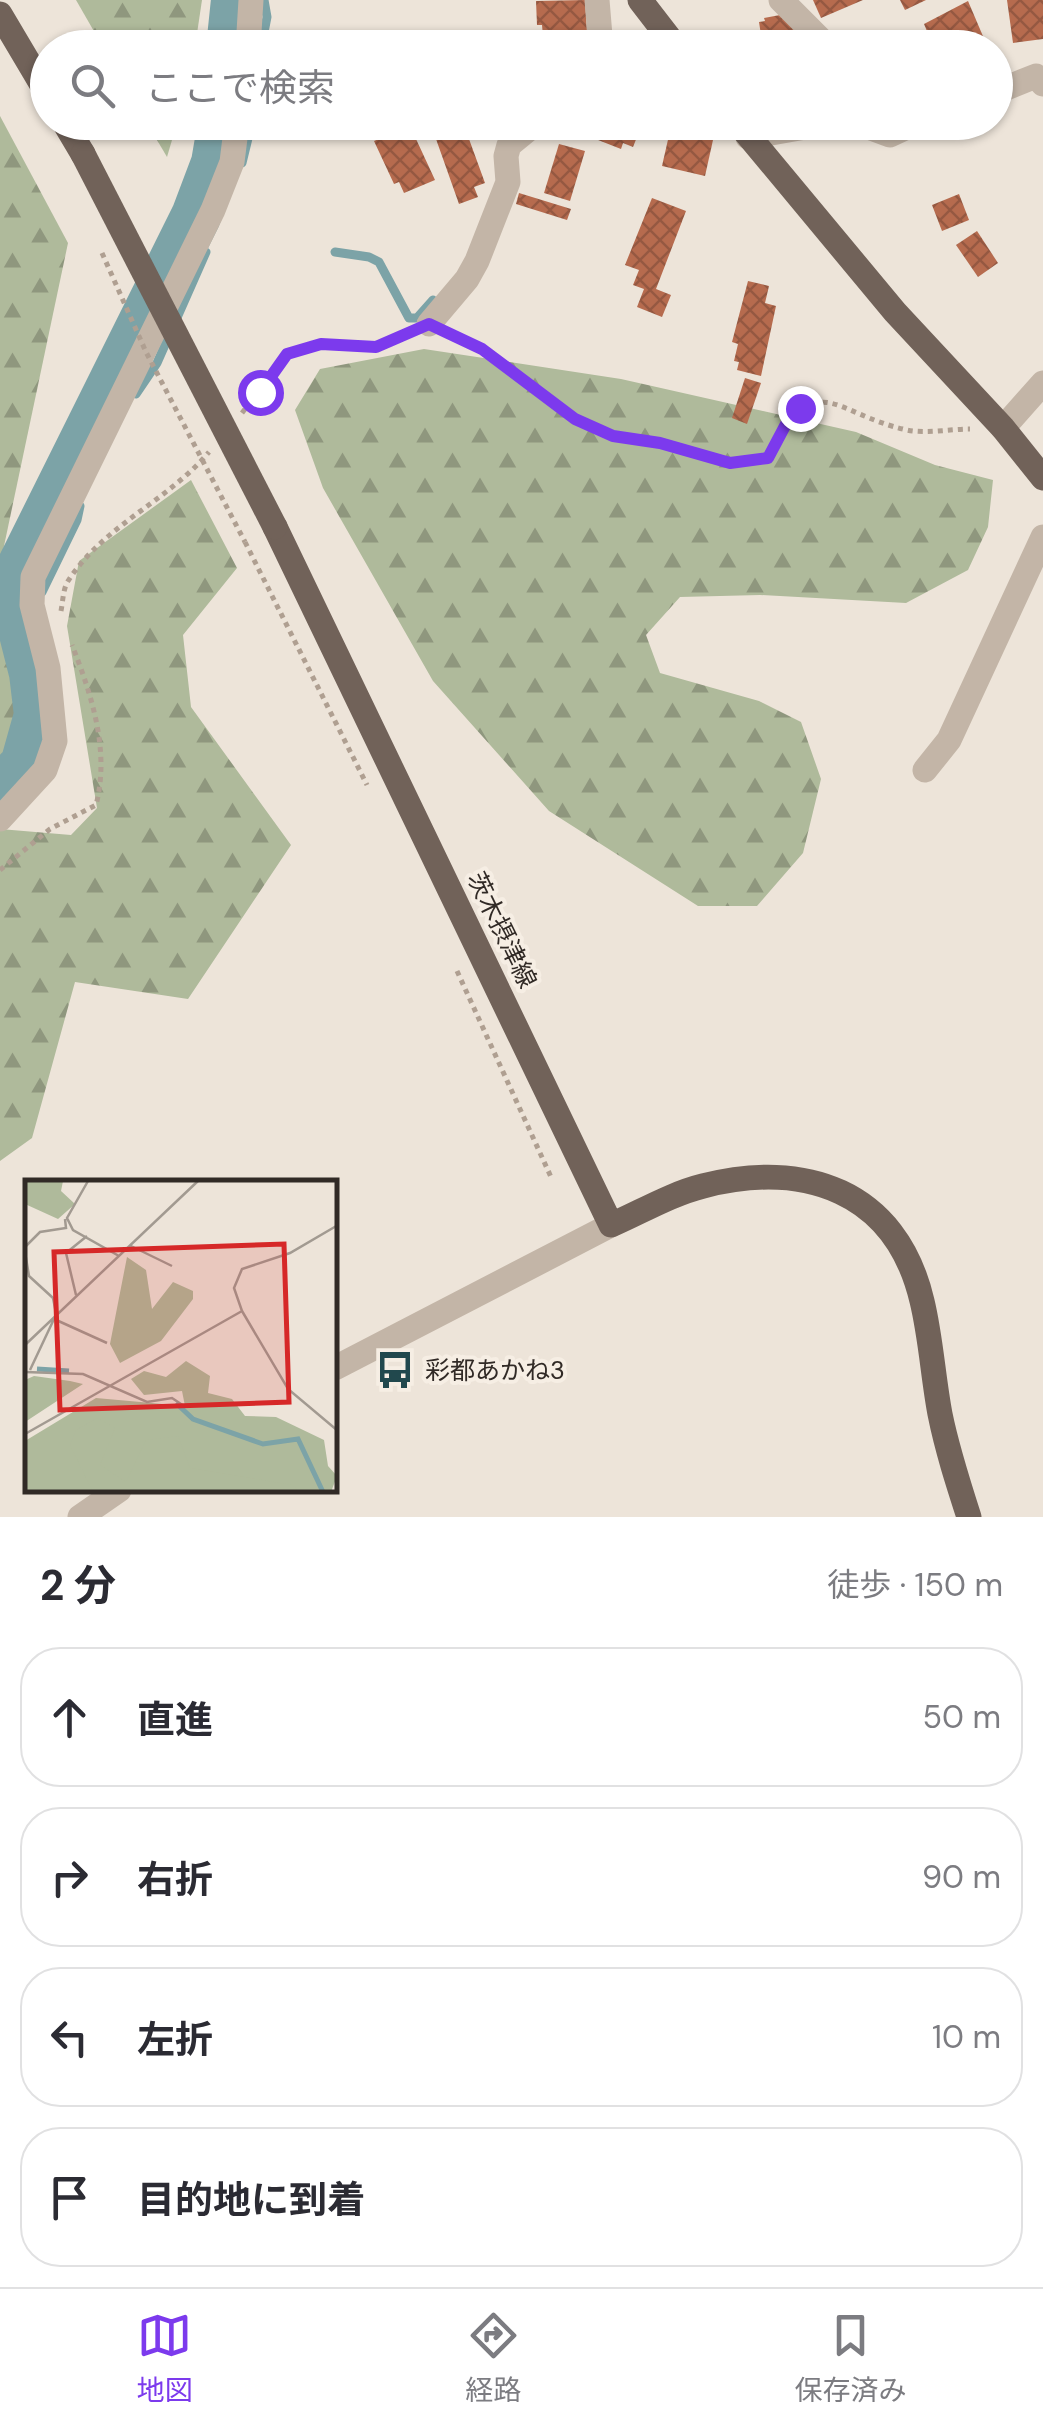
<!DOCTYPE html>
<html lang="ja">
<meta charset="utf-8">
<style>
:root{--surface:#fff;--page:#f7f7f7;--text:#2b2b33;--muted:#7c7c81;--line:#e1e1e2;--accent:#7c3aed}
body{margin:0;font-family:"DM Sans","Noto Sans JP",sans-serif;background:var(--page);color:var(--text)}
.stop{position:absolute;width:30px;height:30px;margin:-22px;border:8px solid #7c3aed;border-radius:50%;background:#fff}
.stop.end{background:#7c3aed;border-color:#fff;box-shadow:0 2px 10px #0008}
.list{margin:0;padding:0;list-style:none}
h2{display:flex;justify-content:space-between;align-items:center;height:130px;margin:0;padding:0 40px;font-size:42px}
h2 small{font-size:32px;font-weight:400;color:var(--muted)}
.list li{display:grid;grid-template-columns:65px 1fr auto;gap:30px;align-items:center;box-sizing:border-box;height:140px;margin:0 20px 20px;padding:0 20px;border:2px solid var(--line);border-radius:40px}
.list b{display:block;font-size:38px;white-space:nowrap}
.list em{font-size:32px;font-style:normal;color:var(--muted)}
.icon{flex:none;width:55px;height:55px;fill:none;stroke:currentColor;stroke-width:2;stroke-linecap:round;stroke-linejoin:round}
.map{position:relative;flex:none;width:1043px;height:1517px;overflow:hidden}
.search{position:absolute;background:var(--surface);box-shadow:0 2px 8px #0004;left:30px;right:30px;top:30px;height:110px;display:flex;align-items:center;gap:25px;box-sizing:border-box;padding:0 35px;border-radius:55px;color:var(--muted);font-size:38px}
.sheet{height:770px;background:var(--surface)}
nav{display:flex;justify-content:space-around;align-items:center;box-sizing:border-box;height:140px;border-top:2px solid var(--line);background:var(--surface);font-size:28px;color:var(--muted)}
nav a{display:grid;justify-items:center;gap:5px}
nav .on{color:var(--accent)}
.map>svg:first-child{display:block}
</style>
<div class="map">
<svg width="1043" height="1517" viewBox="0 0 1043 1517">
<defs>
<pattern id="forest-firs" width="22" height="20" patternUnits="userSpaceOnUse" patternTransform="scale(2.5)"><rect width="22" height="20" fill="#afba9b"/><path d="M5 1l3.5 6h-7zM16 11l3.5 6h-7z" fill="#8f977e"/></pattern>
<pattern id="building-cross-hatch" width="8" height="8" patternUnits="userSpaceOnUse" patternTransform="scale(2.5)"><rect width="8" height="8" fill="#b66b4e"/><path d="M0 0l8 8M0 8l8-8" fill="none" stroke="#955841"/></pattern>
</defs>
<rect width="100%" height="100%" fill="#ede4d9"/>
<g fill="url(#forest-firs)">
<path d="M 76,0 L 202,0 L 195,47 L 103,47 Z"/>
<path d="M 0,116 L 68,243 L 0,565 Z"/>
<path d="M 147,123 L 177,123 L 167,157 Z"/>
<path d="M 424,349 L 621,379 L 856,432 L 935,465 L 993,480 L 988,527 L 968,570 L 906,603 L 760,595 L 680,597 L 646,635 L 660,673 L 759,701 L 801,722 L 821,779 L 803,853 L 757,906 L 698,906 L 549,811 L 433,681 L 323,488 L 295,410 L 320,369 Z"/>
<path d="M 191,480 L 237,568 L 183,635 L 191,707 L 291,845 L 188,999 L 75,982 L 32,1138 L 0,1161 L 0,829 L 71,835 L 97,808 L 67,626 L 79,561 Z"/>
<path d="M 0,581 L 28,709 L 0,806 Z"/>
</g>
<g fill="none" stroke-linecap="round" stroke-linejoin="round">
<g stroke="#7ca3a7" stroke-width="9">
<path d="M 261,48 L 267,17 L 264,0"/>
<path d="M 242,163 L 252,122"/>
<path d="M 335,252 L 369,257 L 379,262 L 409,318 L 417,318 L 433,300"/>
<path d="M 136,394 L 157,363 L 206,252"/>
<path d="M 42,592 L 77,520 L 80,506"/>
</g>
<g stroke="#7ca3a7" stroke-width="50">
<path d="M 231,48 L 236,0"/>
<path d="M 0,790 L 25,765 L 39,715 L 34,673 L 17,606 L 17,576 L 196,216 L 216,163 L 223,122"/>
</g>
</g>
<g fill="url(#building-cross-hatch)">
<path d="M 585,0 L 588,48 L 544,48 L 542,25 L 537,25 L 536,1 Z"/>
<path d="M 813,0 L 863,0 L 821,18 Z"/>
<path d="M 900,0 L 926,0 L 905,10 Z"/>
<path d="M 1007,0 L 1043,0 L 1043,39 L 1013,43 Z"/>
<path d="M 968,1 L 988,48 L 934,48 L 924,24 Z"/>
<path d="M 780,15 L 818,48 L 763,48 L 759,22 L 765,21 L 764,18 Z"/>
<path d="M 880,31 L 889,48 L 849,48 Z"/>
<path d="M 374,122 L 406,122 L 380,135 Z"/>
<path d="M 479,122 L 504,122 L 484,132 Z"/>
<path d="M 599,122 L 643,122 L 633,147 L 623,143 L 621,149 L 593,138 Z"/>
<path d="M 672,122 L 717,122 L 705,176 L 662,166 Z"/>
<path d="M 410,126 L 435,180 L 404,193 L 399,182 L 394,184 L 374,141 Z"/>
<path d="M 465,128 L 485,183 L 474,187 L 478,197 L 459,204 L 436,139 Z"/>
<path d="M 559,144 L 585,151 L 570,201 L 544,193 Z"/>
<path d="M 519,193 L 571,209 L 567,220 L 516,204 Z"/>
<path d="M 959,194 L 969,220 L 942,231 L 932,205 Z"/>
<path d="M 652,198 L 686,211 L 656,289 L 671,295 L 662,317 L 637,307 L 644,289 L 633,285 L 639,270 L 625,265 Z"/>
<path d="M 977,231 L 998,263 L 978,277 L 956,245 Z"/>
<path d="M 748,281 L 769,286 L 765,303 L 776,306 L 761,376 L 737,370 L 739,362 L 734,361 L 738,344 L 732,342 Z"/>
<path d="M 745,378 L 761,383 L 747,424 L 732,418 Z"/>
</g>
<g fill="none" stroke-linecap="round" stroke-linejoin="round">
<g stroke="#af9f91" stroke-width="5" stroke-dasharray="5 5" stroke-linecap="butt">
<path d="M 454,336 L 482,349 L 575,419 L 613,436 L 660,443 L 730,463 L 768,459 C 817,364 830,413 907,430 C 926,434 950,429 970,429"/>
<path d="M 242,413 L 287,354 L 321,344 L 376,347 L 407,333"/>
<path d="M 245,542 L 367,785"/>
<path d="M 61,611 C 63,601 63,589 68,581 C 104,525 168,501 209,452"/>
<path d="M 0,870 L 50,829 L 96,805 C 110,751 92,696 72,645"/>
<path d="M 457,971 L 551,1177"/>
</g>
<g stroke="#c3b5a7" stroke-width="25">
<path d="M 597,0 L 601,48"/>
<path d="M 781,0 L 829,48"/>
<path d="M 248,48 L 251,0"/>
<path d="M 996,92 L 1036,76 L 1043,84"/>
<path d="M 855,122 L 890,135 L 918,122"/>
<path d="M 748,137 L 834,122"/>
<path d="M 429,324 L 467,279 L 477,261 L 508,182 L 506,156 L 509,145 L 537,122"/>
<path d="M 1003,428 L 1043,383"/>
<path d="M 925,770 L 949,740 L 1043,537"/>
<path d="M 0,819 L 45,770 L 55,741 L 48,668 L 32,605 L 33,577 L 213,210 L 232,162 L 237,122"/>
<path d="M 335,1368 L 611,1225"/>
<path d="M 80,1517 L 119,1490"/>
</g>
<g stroke="#716259" stroke-width="25">
<path d="M 640,0 L 677,48"/>
<path d="M 0,14 L 48,95"/>
<path d="M 64,122 L 83,154"/>
<path d="M 737,122 L 895,312 L 1003,428 L 1043,478"/>
<path d="M 275,527 L 611,1225 C 641,1212 671,1194 703,1186 C 804,1160 896,1190 922,1301 C 931,1338 933,1377 940,1414 C 947,1449 958,1483 969,1517"/>
</g>
<path stroke="#af9f91" stroke-width="5" stroke-dasharray="5 5" stroke-linecap="butt" d="M 102,253 L 146,352 L 245,542"/>
<path stroke="#716259" stroke-width="25" d="M 83,154 L 275,527"/>
</g>
<g fill="none" stroke-linecap="round" stroke-linejoin="round">
<path stroke="#7c3aed" stroke-width="12" d="M 260,392 L 287,354 L 321,344 L 376,347 L 429,324 L 482,349 L 575,419 L 613,436 L 660,443 L 730,463 L 768,458 L 786,424 L 800,408"/>
</g>
<defs>
<g id="bus-bare" transform="scale(3)"><path d="M-5-6H5V4H4V6H2V4H-2V6H-4V4H-5ZM-3.5-4V0h7V-4ZM-3.5 1.2v1.5H-2V1.2ZM2 1.2v1.5H3.5V1.2Z" fill="#21484d" stroke="#f6eee4" stroke-width="2.5" paint-order="stroke"/></g>
</defs>
<g fill-rule="evenodd">
<use href="#bus-bare" x="395" y="1370"/>
</g>
<g text-anchor="middle" dominant-baseline="central" stroke-width="8" stroke-linejoin="round" paint-order="stroke">
<g font-size="25" fill="#312a26" stroke="#f6eee4">
<text transform="translate(502 930) rotate(64)">茨木摂津線</text>
</g>
<g font-size="25" fill="#312a26" stroke="#f6eee4" text-anchor="start">
<text x="425" y="1370">彩都あかね3</text>
</g>
</g>
<g transform="translate(25 1180)">
<rect width="312" height="312" fill="#ede4d9"/>
<path d="M 95,228 L 287,312 L 48,312 L 42,247 Z" fill="#afba9b"/>
<path d="M 0,1 L 38,1 L 36,11 L 50,24 L 33,39 L 0,24 ZM 102,77 L 121,90 L 127,129 L 148,102 L 168,111 L 168,119 L 136,161 L 95,183 L 85,164 ZM 161,181 L 185,196 L 183,213 L 207,219 L 220,236 L 251,237 L 299,260 L 303,286 L 312,296 L 306,312 L 275,312 L 267,305 L 165,288 L 153,256 L 121,260 L 101,302 L 75,285 L 90,248 L 72,238 L 51,250 L 45,265 L 68,312 L 0,312 L 0,261 L 71,218 L 160,226 L 157,211 L 119,215 L 106,199 L 119,191 L 141,197 ZM 9,196 L 45,201 L 58,204 L 0,242 L 0,200 Z" fill="#afba9b"/>
<path fill="none" stroke="#7ca3a7" stroke-width="5" d="M 12,189 L 44,191M 151,223 L 168,239 L 238,264 L 273,259 L 298,312"/>
<path fill="none" stroke="#a29a91" stroke-width="2.5" d="M 63,1 L 42,38 L 48,50 L 94,76M 106,66 L 147,86M 0,67 L 15,52 L 41,48 L 40,39M 0,72 L 4,96 L 28,118 L 31,133M 51,115 L 41,73 L 62,56M 217,131 L 263,209 L 313,251M 29,139 L 82,163M 0,165 L 173,1M 5,190 L 29,139M 0,192 L 58,194 L 122,222 L 147,218 L 159,226M 0,254 L 217,131 L 209,108 L 217,89 L 265,73 L 313,45"/>
<path fill="#d62828" fill-opacity="0.15" stroke="#d62828" stroke-width="5" d="M 259,64 L 264,222 L 35,230 L 29,72 Z"/>
<rect width="312" height="312" fill="none" stroke="#312a26" stroke-width="5"/>
</g>
</svg>
<div class="stop" style="left:260px;top:392px"></div>
<div class="stop end" style="left:800px;top:408px"></div>
<div class="search"><svg class="icon" aria-label="search" viewBox="0 0 24 24"><circle cx="10" cy="10" r="6"/><path d="M15 15l6 6"/></svg>ここで検索</div>
</div>
<section class="sheet">
<h2>2 分<small>徒歩 · 150 m</small></h2>
<ul class="list">
<li><svg class="icon" aria-label="ahead" viewBox="0 0 24 24"><path d="M12 20V5M6 11l6-6 6 6"/></svg><div><b>直進</b></div><em>50 m</em></li>
<li><svg class="icon" aria-label="right" viewBox="0 0 24 24"><path d="M7 20v-9h11M14 6l5 5-5 5"/></svg><div><b>右折</b></div><em>90 m</em></li>
<li><svg class="icon" aria-label="left" viewBox="0 0 24 24"><path d="M17 20v-9H6M10 6l-5 5 5 5"/></svg><div><b>左折</b></div><em>10 m</em></li>
<li><svg class="icon" aria-label="arrive" viewBox="0 0 24 24"><path d="M6 21V4h12l-3 4 3 4H6"/></svg><div><b>目的地に到着</b></div></li>
</ul>
</section>
<nav>
<a class="on"><svg class="icon" aria-label="map" viewBox="0 0 24 24"><path d="M3 6l6-2 6 2 6-2v14l-6 2-6-2-6 2zM9 4v14M15 6v14"/></svg>地図</a>
<a><svg class="icon" aria-label="directions" viewBox="0 0 24 24"><path d="M12 3l9 9-9 9-9-9zM9 14v-3h6M13 9l2 2-2 2"/></svg>経路</a>
<a><svg class="icon" aria-label="saved" viewBox="0 0 24 24"><path d="M7 4h10v16l-5-4-5 4z"/></svg>保存済み</a>
</nav>
